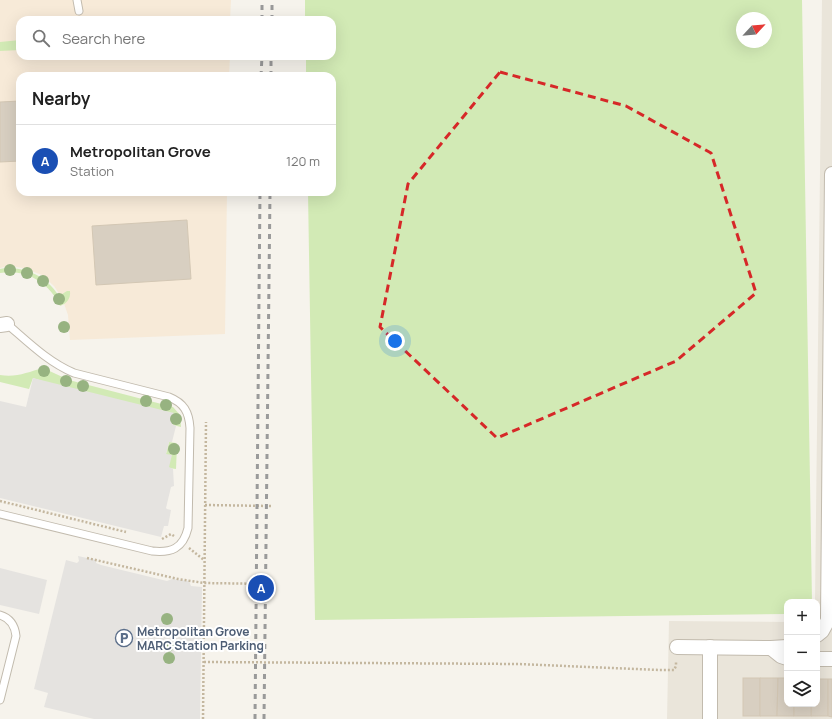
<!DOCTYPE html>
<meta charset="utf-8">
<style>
:root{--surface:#fff;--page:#f6f6f6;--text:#222;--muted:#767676;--line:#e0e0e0;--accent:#fc3f1d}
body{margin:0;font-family:Manrope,sans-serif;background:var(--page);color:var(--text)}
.controls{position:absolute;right:12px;bottom:12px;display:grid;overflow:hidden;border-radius:8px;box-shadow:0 4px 16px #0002}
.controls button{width:36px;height:36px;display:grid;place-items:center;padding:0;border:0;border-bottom:1px solid var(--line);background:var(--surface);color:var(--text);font:20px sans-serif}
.compass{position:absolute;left:736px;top:12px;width:36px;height:36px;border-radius:50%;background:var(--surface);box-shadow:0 4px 16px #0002;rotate:64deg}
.you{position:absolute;left:395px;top:341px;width:14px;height:14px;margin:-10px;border:3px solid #fff;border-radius:50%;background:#1a73e8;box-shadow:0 0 0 6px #1a73e833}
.badge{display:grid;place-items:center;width:26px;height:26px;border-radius:50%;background:var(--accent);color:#fff;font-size:13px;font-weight:700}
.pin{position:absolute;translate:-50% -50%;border:2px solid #fff;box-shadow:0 1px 4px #0006}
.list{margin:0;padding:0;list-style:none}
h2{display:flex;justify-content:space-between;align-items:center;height:52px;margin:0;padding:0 16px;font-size:17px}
h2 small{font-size:13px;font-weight:400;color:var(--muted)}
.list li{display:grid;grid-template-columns:26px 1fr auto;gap:12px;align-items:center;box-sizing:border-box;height:72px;padding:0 16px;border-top:1px solid var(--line)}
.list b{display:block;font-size:15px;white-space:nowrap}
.list p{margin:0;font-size:13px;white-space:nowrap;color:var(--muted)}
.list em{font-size:13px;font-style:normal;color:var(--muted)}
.icon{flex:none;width:22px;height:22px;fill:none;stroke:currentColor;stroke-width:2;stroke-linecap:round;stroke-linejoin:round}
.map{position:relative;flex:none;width:832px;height:719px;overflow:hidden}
.search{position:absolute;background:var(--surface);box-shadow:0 4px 16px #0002;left:16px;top:16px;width:320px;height:44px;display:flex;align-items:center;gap:10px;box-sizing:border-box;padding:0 14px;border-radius:12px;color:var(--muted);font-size:15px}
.panel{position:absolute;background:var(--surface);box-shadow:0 4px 16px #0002;left:16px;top:72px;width:320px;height:124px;border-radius:12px}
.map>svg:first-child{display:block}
</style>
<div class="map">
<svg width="832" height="719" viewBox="0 0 832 719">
<rect width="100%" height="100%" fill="#f6f3ec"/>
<path fill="#eae5da" d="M 822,0 L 832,0 L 832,719 L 667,719 L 669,621 L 787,622 L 787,704 L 817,704 L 817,602 L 815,602 Z"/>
<path fill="#f7ead8" d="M 0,0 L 231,0 L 230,20 L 20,20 L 20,56 L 230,56 L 229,76 L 20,76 L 20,192 L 227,192 L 225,334 L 70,340 L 68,315 L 62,298 L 54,286 L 42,275 L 23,268 L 9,266 L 0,268 Z"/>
<g fill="#d2eab5" fill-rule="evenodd">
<path d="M 305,0 L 802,0 L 812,602 L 787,602 L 787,614 L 315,620 L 308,192 L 332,192 L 332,76 L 306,76 L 306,56 L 332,56 L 332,20 L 305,20 ZM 742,18 L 766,18 L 766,42 L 742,42 Z"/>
<path d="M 20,40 L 20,50 L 0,51 L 0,42 Z"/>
<path d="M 5,268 C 28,268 46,276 59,296 L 67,291 L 70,291 C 71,299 66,304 60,306 C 49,282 26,269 0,273 L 0,269 Z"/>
<path d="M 43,368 L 69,380 L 173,407 L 180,415 L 181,427 L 173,425 L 172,424 L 33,378 L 29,389 L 0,382 L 0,375 C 16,378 28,372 43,368 Z"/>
<path d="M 169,442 L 176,443 L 177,445 L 176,469 L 169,468 L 166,454 Z"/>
</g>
<g fill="#e5e3e0">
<path d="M 33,378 L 174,413 L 172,424 L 176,426 L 172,442 L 169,442 L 166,454 L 172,455 L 169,467 L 173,469 L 174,486 L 171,487 L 166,508 L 167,509 L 171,510 L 168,526 L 164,526 L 161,537 L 0,498 L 0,401 L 26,407 Z"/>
<path d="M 78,556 L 96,560 L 96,563 L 101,565 L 167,581 L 172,579 L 189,581 L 191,586 L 202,587 L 200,719 L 94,719 L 44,707 L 48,693 L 34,689 L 66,560 L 77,563 L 79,561 Z"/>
<path d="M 0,568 L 47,580 L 39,614 L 0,605 Z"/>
</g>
<g fill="#d8cfc1" stroke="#d3c7b4">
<path d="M 20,101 L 20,161 L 0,162 L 0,102 Z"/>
<path d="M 187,220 L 191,279 L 96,285 L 92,226 Z"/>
<rect x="743" y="678" width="17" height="38"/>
<path d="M 760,678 L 778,678 L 777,716 L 760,716 Z"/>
<path d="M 778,678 L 787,678 L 787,704 L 794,704 L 794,716 L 777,716 Z"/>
<path d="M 817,679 L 828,679 L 828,716 L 811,716 L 811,704 L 817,704 Z"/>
<path d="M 828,679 L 832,679 L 832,717 L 828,716 Z"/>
<rect x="794" y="704" width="17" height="12"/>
</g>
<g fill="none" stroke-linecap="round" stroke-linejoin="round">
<g stroke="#c2bbae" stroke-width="9">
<g id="lane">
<path d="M 77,0 L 79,11"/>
<path d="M 0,514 L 152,551 C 171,553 183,549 188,528 L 190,428 C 189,412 184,403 169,397 L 74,373 C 48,362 28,342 7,324"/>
<path d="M 0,615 C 10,618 15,626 16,636 L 0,700"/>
</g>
</g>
<g stroke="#c2bbae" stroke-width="16">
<g id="street">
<path d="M 0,325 L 7,324"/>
<path d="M 817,635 L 822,631 L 828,620 L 832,174"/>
<path d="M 677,647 L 771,648 L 787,647"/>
<path d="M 771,648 L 781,656 L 787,658"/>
<path d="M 817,659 L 832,659"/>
<path d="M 710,719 L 710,647"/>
</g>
</g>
<g stroke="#c4b79f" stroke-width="2.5" stroke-dasharray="2 2" stroke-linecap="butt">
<path d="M 0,501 L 126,532"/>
<path d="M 205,505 L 271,506"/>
<path d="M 162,539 L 171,534 L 174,536"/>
<path d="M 189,548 L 204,560"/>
<path d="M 87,558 L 178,579 L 204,583 L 270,584"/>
<path d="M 204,662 L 518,664 L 659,670 L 674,670 L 676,666 L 676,661"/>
<path d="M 203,719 L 206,422"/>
</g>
<use href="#lane" stroke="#fff" stroke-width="7"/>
<use href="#street" stroke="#fff" stroke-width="14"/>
<g stroke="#9a9a9a" stroke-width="3" stroke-dasharray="5 5" stroke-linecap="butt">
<path d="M 262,20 L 262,0"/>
<path d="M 272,20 L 272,0"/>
<path d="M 261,76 L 262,56"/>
<path d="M 271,76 L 271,56"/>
<path d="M 255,719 L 260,192"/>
<path d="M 264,719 L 270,192"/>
</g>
</g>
<g fill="#97b381">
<circle cx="10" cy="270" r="6"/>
<circle cx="27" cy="273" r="6"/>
<circle cx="43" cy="281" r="6"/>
<circle cx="59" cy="299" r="6"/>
<circle cx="64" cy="327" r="6"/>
<circle cx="44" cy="371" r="6"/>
<circle cx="66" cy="381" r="6"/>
<circle cx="83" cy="386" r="6"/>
<circle cx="146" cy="401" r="6"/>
<circle cx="166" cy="405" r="6"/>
<circle cx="176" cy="419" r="6"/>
<circle cx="174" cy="449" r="6"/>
<circle cx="167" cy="619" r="6"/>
<circle cx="168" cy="646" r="6"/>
<circle cx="169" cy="658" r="6"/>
</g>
<path fill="none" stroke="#d62828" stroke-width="3" stroke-dasharray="8 5" stroke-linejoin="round" d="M 500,72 L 626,106 L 711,153 L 756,293 L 676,361 L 497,438 L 380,327 L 408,184 Z"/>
<defs>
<g id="parking-ring" transform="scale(0.9)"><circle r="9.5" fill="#fff" stroke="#5c6f8a" stroke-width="1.5"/><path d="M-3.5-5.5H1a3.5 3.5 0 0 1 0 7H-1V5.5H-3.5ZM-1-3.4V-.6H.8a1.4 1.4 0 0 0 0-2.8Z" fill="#5c6f8a"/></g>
</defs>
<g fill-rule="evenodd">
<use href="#parking-ring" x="124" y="638"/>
</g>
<g text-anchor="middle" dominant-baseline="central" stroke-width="4" stroke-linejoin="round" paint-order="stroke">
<g font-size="12" font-weight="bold" fill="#4e5e75" stroke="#fff" text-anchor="start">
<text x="137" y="631">Metropolitan Grove<tspan x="137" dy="14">MARC Station Parking</tspan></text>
</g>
</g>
</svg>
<div class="controls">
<button>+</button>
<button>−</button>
<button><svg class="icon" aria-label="layers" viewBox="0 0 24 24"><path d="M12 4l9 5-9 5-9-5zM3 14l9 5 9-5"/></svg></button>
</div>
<svg class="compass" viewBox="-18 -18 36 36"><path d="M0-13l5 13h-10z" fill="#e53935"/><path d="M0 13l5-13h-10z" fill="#767676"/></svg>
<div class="you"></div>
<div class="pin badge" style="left:261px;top:588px;background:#1a4fb4">A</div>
<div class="search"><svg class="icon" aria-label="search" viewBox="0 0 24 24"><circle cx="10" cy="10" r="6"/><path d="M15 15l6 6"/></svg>Search here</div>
<section class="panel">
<h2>Nearby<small></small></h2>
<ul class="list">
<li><span class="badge" style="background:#1a4fb4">A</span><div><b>Metropolitan Grove</b><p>Station</p></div><em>120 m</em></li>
</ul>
</section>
</div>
